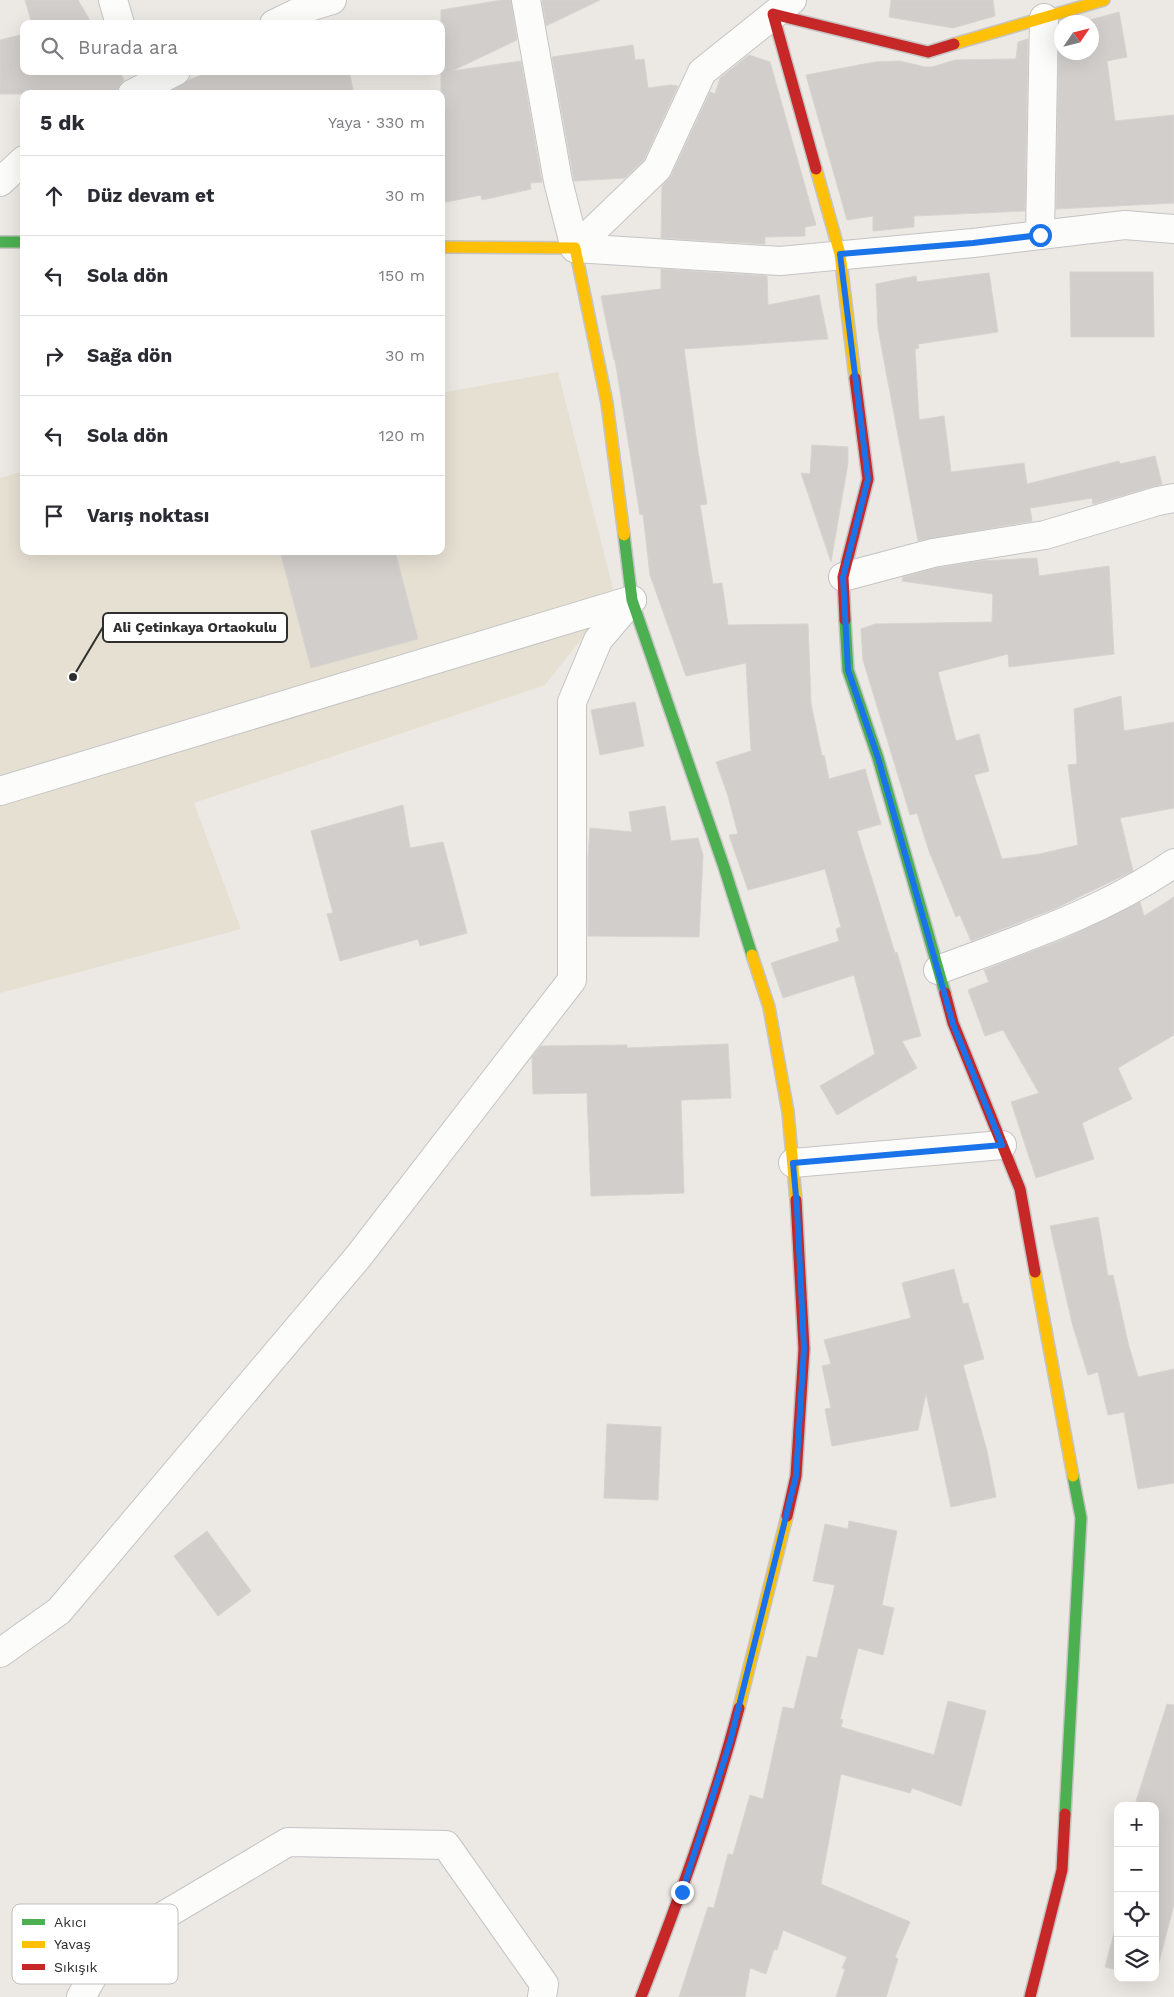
<!DOCTYPE html>
<html lang="tr">
<meta charset="utf-8">
<style>
:root{--surface:#fff;--page:#f7f7f7;--text:#2b2b33;--muted:#7c7c81;--line:#e1e1e2}
body{margin:0;font-family:"Work Sans",sans-serif;background:var(--page);color:var(--text)}
.controls{position:absolute;right:15px;bottom:15px;display:grid;overflow:hidden;border-radius:10px;box-shadow:0 5px 20px #0002}
.controls button{width:45px;height:45px;display:grid;place-items:center;padding:0;border:0;border-bottom:1px solid var(--line);background:var(--surface);color:var(--text);font:25px sans-serif}
.compass{position:absolute;left:1054px;top:15px;width:45px;height:45px;border-radius:50%;background:var(--surface);box-shadow:0 5px 20px #0002;rotate:55deg}
.stop{position:absolute;width:15px;height:15px;margin:-11px;border:4px solid #1a73e8;border-radius:50%;background:#fff}
.stop.end{background:#1a73e8;border-color:#fff;box-shadow:0 1px 5px #0008}
.list{margin:0;padding:0;list-style:none}
h2{display:flex;justify-content:space-between;align-items:center;height:65px;margin:0;padding:0 20px;font-size:21px}
h2 small{font-size:16px;font-weight:400;color:var(--muted)}
.list li{display:grid;grid-template-columns:32px 1fr auto;gap:15px;align-items:center;box-sizing:border-box;height:80px;padding:0 20px;border-top:1px solid var(--line)}
.list b{display:block;font-size:19px;white-space:nowrap}
.list em{font-size:16px;font-style:normal;color:var(--muted)}
.icon{flex:none;width:28px;height:28px;fill:none;stroke:currentColor;stroke-width:2;stroke-linecap:round;stroke-linejoin:round}
.map{position:relative;flex:none;width:1174px;height:1997px;overflow:hidden}
.search{position:absolute;background:var(--surface);box-shadow:0 5px 20px #0002;left:20px;top:20px;width:425px;height:55px;display:flex;align-items:center;gap:12px;box-sizing:border-box;padding:0 18px;border-radius:10px;color:var(--muted);font-size:19px}
.panel{position:absolute;background:var(--surface);box-shadow:0 5px 20px #0002;left:20px;top:90px;width:425px;height:465px;border-radius:10px}
.map>svg:first-child{display:block}
</style>
<div class="map">
<svg width="1174" height="1997" viewBox="0 0 1174 1997">
<rect width="100%" height="100%" fill="#ece8e4"/>
<path fill="#e6e0d3" d="M 558,372 L 615,597 L 545,685 L 194,803 L 241,929 L 0,993 L 0,478 L 24,471 L 24,551 L 441,551 L 441,393 Z"/>
<g fill="#d1cecb" stroke="#d7d4d0">
<path d="M 25,0 L 78,0 L 92,24 L 32,24 Z"/>
<path d="M 502,0 L 511,0 L 517,40 L 452,71 L 521,61 L 542,182 L 530,183 L 531,189 L 482,200 L 481,195 L 441,203 L 441,10 Z"/>
<path d="M 542,0 L 600,0 L 546,26 Z"/>
<path d="M 891,0 L 993,0 L 995,16 L 953,28 L 889,17 Z"/>
<path d="M 1119,12 L 1127,57 L 1107,61 L 1115,121 L 1174,115 L 1174,203 L 1056,209 L 1059,29 L 1062,29 L 1062,52 L 1092,52 L 1092,22 L 1083,22 Z"/>
<path d="M 24,34 L 24,71 L 119,71 L 124,80 L 119,86 L 116,94 L 0,94 L 0,40 Z"/>
<path d="M 1028,39 L 1025,211 L 914,216 L 914,227 L 873,231 L 873,216 L 847,220 L 806,75 L 875,62 L 900,61 L 925,67 L 932,67 L 955,60 L 1016,59 L 1018,42 Z"/>
<path d="M 633,45 L 635,60 L 644,59 L 648,88 L 671,85 L 678,86 L 644,160 L 625,178 L 574,181 L 552,57 Z"/>
<path d="M 749,55 L 770,62 L 816,225 L 805,227 L 805,236 L 765,237 L 765,244 L 661,238 L 662,186 L 671,176 L 710,92 L 715,94 L 720,78 Z"/>
<path d="M 212,71 L 349,71 L 354,94 L 166,94 L 189,80 Z"/>
<path d="M 661,269 L 767,276 L 768,305 L 819,295 L 828,339 L 684,349 L 698,451 L 707,504 L 700,505 L 713,584 L 722,583 L 728,625 L 808,624 L 811,704 L 822,756 L 824,755 L 829,779 L 865,769 L 881,824 L 857,831 L 895,953 L 897,952 L 921,1036 L 902,1041 L 917,1068 L 837,1115 L 820,1086 L 875,1054 L 854,975 L 783,998 L 771,963 L 839,941 L 836,929 L 841,927 L 825,869 L 748,890 L 729,835 L 738,834 L 728,796 L 716,762 L 751,751 L 746,663 L 686,676 L 650,575 L 643,514 L 640,515 L 615,360 L 614,360 L 601,296 L 661,289 Z"/>
<path d="M 1070,272 L 1153,272 L 1154,337 L 1071,337 Z"/>
<path d="M 989,273 L 998,332 L 918,344 L 919,348 L 915,349 L 919,420 L 944,416 L 951,472 L 1024,463 L 1027,484 L 1119,461 L 1120,464 L 1155,456 L 1162,484 L 1093,504 L 1092,498 L 1030,508 L 1032,521 L 918,541 L 878,329 L 876,284 L 916,276 L 917,282 Z"/>
<path d="M 812,445 L 848,447 L 848,463 L 831,562 L 801,473 L 810,474 Z"/>
<path d="M 280,551 L 395,551 L 418,639 L 311,668 Z"/>
<path d="M 1037,558 L 1039,576 L 1109,566 L 1114,654 L 1009,667 L 1008,654 L 938,672 L 956,741 L 979,734 L 989,771 L 974,775 L 1002,859 L 1040,854 L 1078,845 L 1068,765 L 1077,764 L 1074,709 L 1121,696 L 1124,731 L 1174,722 L 1174,808 L 1120,818 L 1133,871 L 1054,909 L 971,941 L 960,915 L 956,917 L 929,851 L 917,813 L 910,815 L 863,660 L 861,629 L 875,624 L 992,622 L 993,594 L 902,581 L 903,577 L 936,568 L 980,561 Z"/>
<path d="M 635,702 L 644,746 L 600,755 L 591,710 Z"/>
<path d="M 403,805 L 410,848 L 443,842 L 467,933 L 420,946 L 418,939 L 340,961 L 327,914 L 333,913 L 311,831 Z"/>
<path d="M 665,806 L 671,841 L 698,838 L 703,855 L 699,937 L 588,936 L 588,858 L 590,828 L 632,832 L 629,812 Z"/>
<path d="M 1174,897 L 1174,1035 L 1118,1068 L 1132,1099 L 1082,1123 L 1094,1159 L 1036,1178 L 1011,1102 L 1039,1093 L 1003,1030 L 985,1036 L 968,990 L 989,982 L 984,970 L 1066,938 L 1140,902 L 1144,916 Z"/>
<path d="M 728,1044 L 731,1098 L 681,1100 L 684,1193 L 591,1196 L 587,1093 L 533,1094 L 532,1057 L 541,1046 L 627,1045 L 627,1048 Z"/>
<path d="M 1098,1217 L 1108,1276 L 1113,1275 L 1128,1343 L 1138,1377 L 1174,1369 L 1174,1483 L 1138,1489 L 1124,1412 L 1108,1415 L 1098,1372 L 1088,1375 L 1072,1323 L 1050,1226 Z"/>
<path d="M 954,1269 L 963,1304 L 968,1303 L 984,1359 L 963,1365 L 987,1451 L 996,1497 L 951,1507 L 926,1393 L 918,1430 L 832,1446 L 825,1409 L 831,1408 L 822,1366 L 831,1364 L 824,1340 L 911,1318 L 902,1283 Z"/>
<path d="M 607,1424 L 661,1427 L 658,1500 L 604,1498 Z"/>
<path d="M 849,1521 L 897,1531 L 882,1605 L 894,1608 L 883,1655 L 858,1648 L 840,1719 L 843,1720 L 841,1727 L 934,1755 L 948,1701 L 986,1711 L 961,1806 L 912,1788 L 910,1793 L 841,1774 L 821,1884 L 910,1922 L 895,1957 L 898,1959 L 886,1997 L 836,1997 L 845,1969 L 842,1968 L 847,1957 L 783,1930 L 777,1950 L 774,1949 L 766,1974 L 750,1968 L 745,1997 L 679,1997 L 708,1907 L 714,1908 L 728,1854 L 733,1855 L 750,1795 L 763,1799 L 783,1707 L 794,1709 L 807,1656 L 817,1658 L 835,1585 L 813,1581 L 825,1524 L 848,1529 Z"/>
<path d="M 207,1531 L 251,1591 L 218,1616 L 174,1556 Z"/>
<path d="M 1167,1704 L 1174,1705 L 1174,1904 L 1155,1978 L 1155,1806 L 1147,1806 L 1136,1801 Z"/>
<path d="M 1118,1918 L 1118,1970 L 1105,1967 Z"/>
</g>
<g fill="none" stroke-linecap="round" stroke-linejoin="round">
<g stroke="#c5c4c5" stroke-width="30">
<g id="street">
<path d="M 113,0 L 120,24"/>
<path d="M 526,0 L 558,181 L 575,248"/>
<path d="M 274,24 L 309,7 L 332,0"/>
<path d="M 132,94 L 176,71"/>
<path d="M 0,182 L 24,160"/>
<path d="M 1040,235 L 1044,18"/>
<path d="M 575,248 L 780,261 L 973,243 L 1125,225 L 1174,229"/>
<path d="M 575,248 L 657,169 L 702,72 L 792,0"/>
<path d="M 843,577 L 933,553 L 1045,535 L 1158,501 L 1174,498"/>
<path d="M 0,791 L 632,600"/>
<path d="M 938,970 C 1018,940 1104,912 1174,863"/>
<path d="M 793,1163 L 1002,1145"/>
<path d="M 0,1653 L 59,1611 L 358,1257 L 572,980 L 572,702 L 598,640 L 632,600"/>
<path d="M 81,1997 L 109,1948 L 288,1842 L 446,1845 L 544,1984 L 542,1997"/>
</g>
</g>
<g stroke="#c5c4c5" stroke-width="14">
<g id="fast">
<path d="M 0,242 L 24,242"/>
<path d="M 624,535 L 632,600 L 724,867 L 752,955"/>
<path d="M 845,620 L 848,670 L 878,758 L 945,993"/>
<path d="M 1065,1814 L 1081,1518 L 1073,1476"/>
</g>
</g>
<g stroke="#c5c4c5" stroke-width="14">
<g id="slow">
<path d="M 954,44 L 1104,0"/>
<path d="M 816,169 L 840,254 L 855,378"/>
<path d="M 441,247 L 575,248 L 607,403 L 624,535"/>
<path d="M 752,955 L 769,1007 L 788,1112 L 796,1200"/>
<path d="M 1035,1272 L 1073,1476"/>
<path d="M 739,1708 L 787,1516"/>
</g>
</g>
<g stroke="#c5c4c5" stroke-width="14">
<g id="jam">
<path d="M 816,169 L 773,14 L 928,52 L 954,44"/>
<path d="M 845,620 L 843,577 L 868,479 L 855,378"/>
<path d="M 945,993 L 953,1023 L 1020,1189 L 1035,1272"/>
<path d="M 787,1516 L 796,1476 L 804,1349 L 796,1200"/>
<path d="M 641,1997 C 678,1902 713,1807 739,1708"/>
<path d="M 1030,1997 L 1062,1870 L 1065,1814"/>
</g>
</g>
<use href="#street" stroke="#fcfcfb" stroke-width="28"/>
<use href="#fast" stroke="#4caf50" stroke-width="11"/>
<use href="#slow" stroke="#ffc107" stroke-width="11"/>
<use href="#jam" stroke="#c62828" stroke-width="11"/>
</g>
<g fill="none" stroke-linecap="round" stroke-linejoin="round">
<path stroke="#1a73e8" stroke-width="6" d="M 682,1892 L 730,1742 L 796,1476 L 804,1348 L 797,1208 L 793,1163 L 1002,1145 L 953,1024 L 878,758 L 848,670 L 843,577 L 868,479 L 840,254 L 973,243 L 1040,235"/>
</g>
<rect x="12" y="1904" width="166" height="80" rx="8" fill="#fff" stroke="#c0c0c0" stroke-width="1"/>
<rect x="22" y="1919" width="23" height="6" fill="#4caf50"/>
<rect x="22" y="1941" width="23" height="7" fill="#ffc107"/>
<rect x="22" y="1964" width="23" height="6" fill="#c62828"/>
<g font-size="14" fill="#2e2e2e">
<text x="54" y="1927">Akıcı</text>
<text x="54" y="1949">Yavaş</text>
<text x="54" y="1972">Sıkışık</text>
</g>
<path fill="none" stroke="#2e2e2e" stroke-width="2" d="M73 677L103 627"/>
<circle fill="#2e2e2e" stroke="#fff" stroke-width="2" cx="73" cy="677" r="5"/>
<rect fill="#fff" stroke="#2e2e2e" stroke-width="2" x="103" y="613" width="184" height="29" rx="5"/>
<g font-size="14" text-anchor="middle" font-weight="bold" fill="#2e2e2e">
<text x="195" y="632">Ali Çetinkaya Ortaokulu</text>
</g>
</svg>
<div class="controls">
<button>+</button>
<button>−</button>
<button><svg class="icon" aria-label="locate" viewBox="0 0 24 24"><circle cx="12" cy="12" r="6"/><path d="M12 2v4M12 18v4M2 12h4M18 12h4"/></svg></button>
<button><svg class="icon" aria-label="layers" viewBox="0 0 24 24"><path d="M12 4l9 5-9 5-9-5zM3 14l9 5 9-5"/></svg></button>
</div>
<svg class="compass" viewBox="-18 -18 36 36"><path d="M0-13l5 13h-10z" fill="#e53935"/><path d="M0 13l5-13h-10z" fill="#7c7c81"/></svg>
<div class="stop" style="left:1040px;top:235px"></div>
<div class="stop end" style="left:682px;top:1892px"></div>
<div class="search"><svg class="icon" aria-label="search" viewBox="0 0 24 24"><circle cx="10" cy="10" r="6"/><path d="M15 15l6 6"/></svg>Burada ara</div>
<section class="panel">
<h2>5 dk<small>Yaya · 330 m</small></h2>
<ul class="list">
<li><svg class="icon" aria-label="ahead" viewBox="0 0 24 24"><path d="M12 20V5M6 11l6-6 6 6"/></svg><div><b>Düz devam et</b></div><em>30 m</em></li>
<li><svg class="icon" aria-label="left" viewBox="0 0 24 24"><path d="M17 20v-9H6M10 6l-5 5 5 5"/></svg><div><b>Sola dön</b></div><em>150 m</em></li>
<li><svg class="icon" aria-label="right" viewBox="0 0 24 24"><path d="M7 20v-9h11M14 6l5 5-5 5"/></svg><div><b>Sağa dön</b></div><em>30 m</em></li>
<li><svg class="icon" aria-label="left" viewBox="0 0 24 24"><path d="M17 20v-9H6M10 6l-5 5 5 5"/></svg><div><b>Sola dön</b></div><em>120 m</em></li>
<li><svg class="icon" aria-label="arrive" viewBox="0 0 24 24"><path d="M6 21V4h12l-3 4 3 4H6"/></svg><div><b>Varış noktası</b></div></li>
</ul>
</section>
</div>
